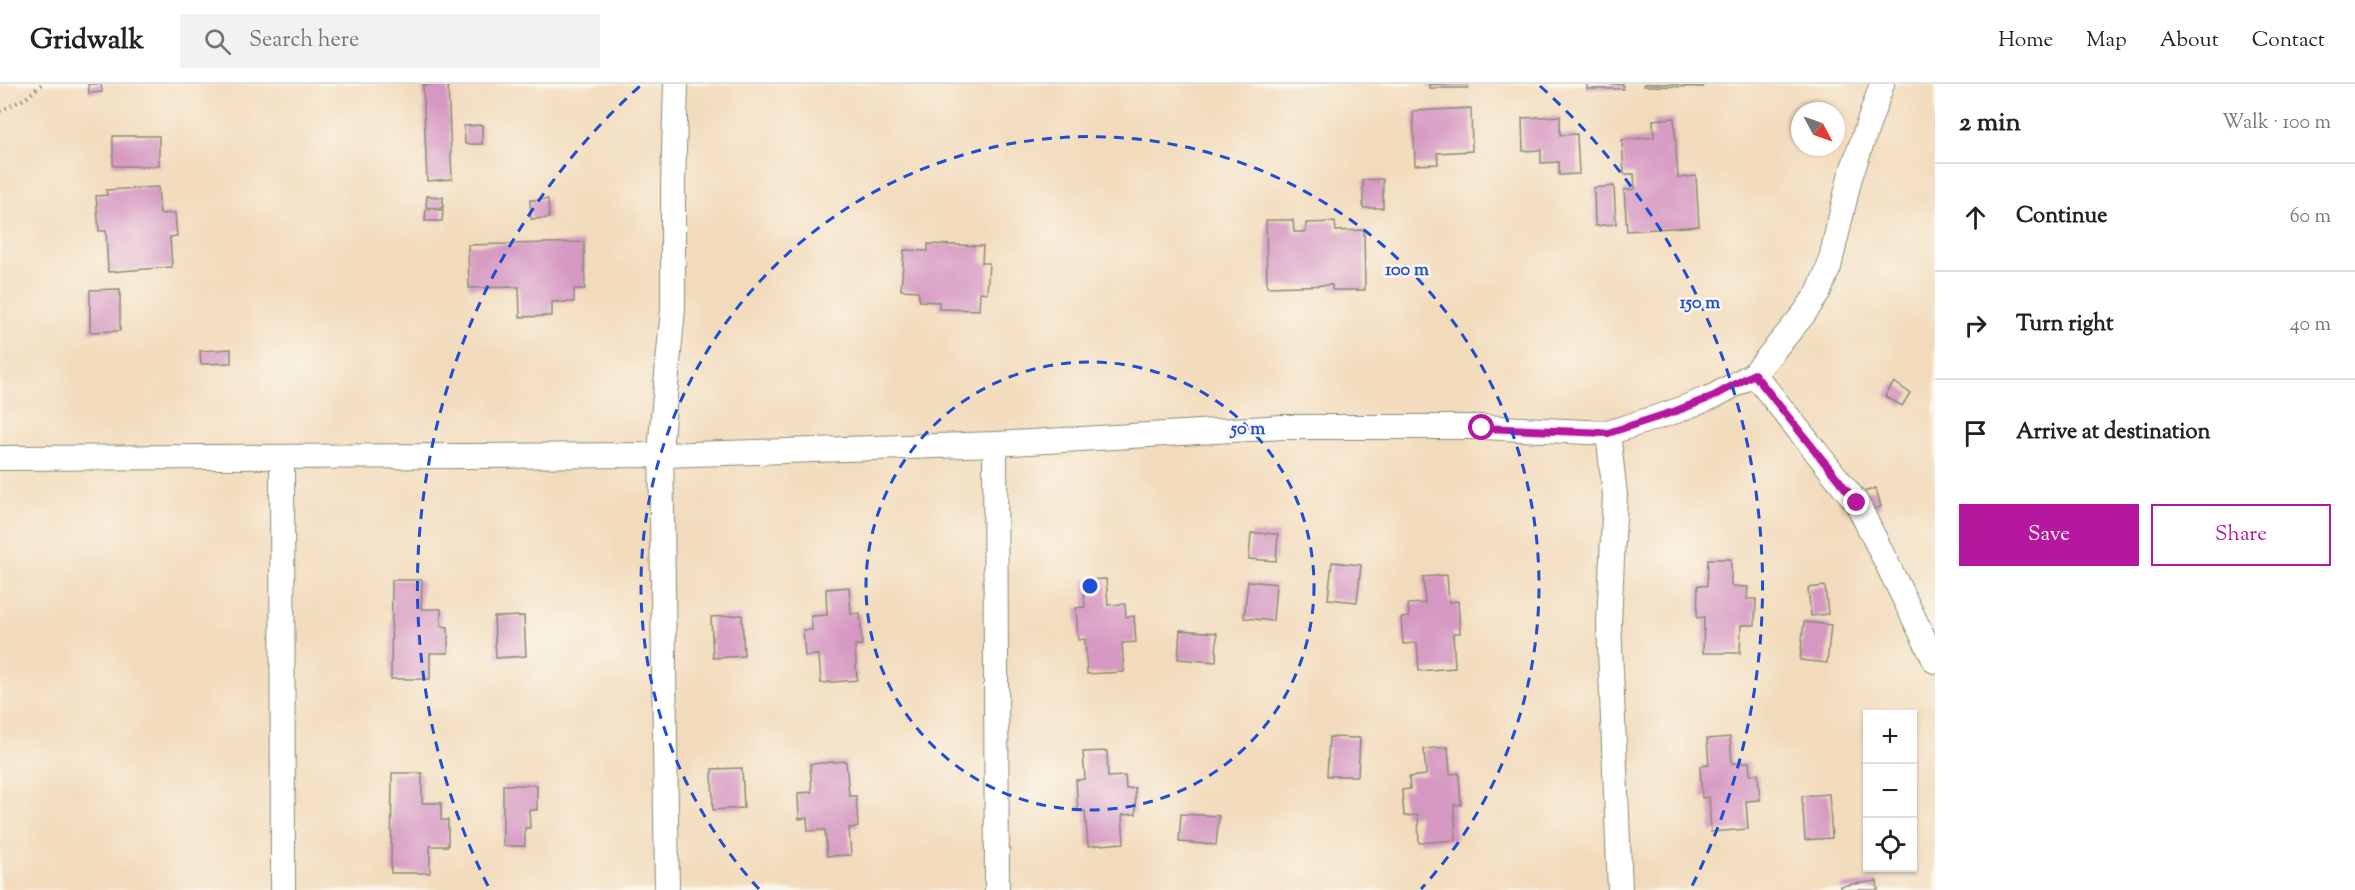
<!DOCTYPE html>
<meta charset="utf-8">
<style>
:root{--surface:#fff;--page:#f2f2f2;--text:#222;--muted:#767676;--line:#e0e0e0;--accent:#b5179e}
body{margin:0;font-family:"Sorts Mill Goudy",serif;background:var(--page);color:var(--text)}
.controls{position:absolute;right:18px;bottom:18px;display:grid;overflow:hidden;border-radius:0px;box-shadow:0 2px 4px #0004}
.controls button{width:54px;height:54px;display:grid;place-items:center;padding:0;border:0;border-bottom:2px solid var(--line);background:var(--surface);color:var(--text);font:30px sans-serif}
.compass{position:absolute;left:1791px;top:18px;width:54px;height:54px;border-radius:50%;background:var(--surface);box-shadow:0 2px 4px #0004;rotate:131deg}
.stop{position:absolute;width:18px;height:18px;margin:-14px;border:4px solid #b5179e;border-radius:50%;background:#fff}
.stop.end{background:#b5179e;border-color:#fff;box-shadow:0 2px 6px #0008}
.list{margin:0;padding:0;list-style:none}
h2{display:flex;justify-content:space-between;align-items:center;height:78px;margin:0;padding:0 24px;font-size:26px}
h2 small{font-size:20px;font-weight:400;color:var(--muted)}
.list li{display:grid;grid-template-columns:39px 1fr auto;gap:18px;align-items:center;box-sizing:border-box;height:108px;padding:0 24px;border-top:2px solid var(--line)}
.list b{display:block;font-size:22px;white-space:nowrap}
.list em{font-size:20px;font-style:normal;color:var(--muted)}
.actions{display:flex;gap:12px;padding:18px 24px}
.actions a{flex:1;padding:14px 0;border:2px solid var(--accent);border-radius:0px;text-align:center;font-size:21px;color:var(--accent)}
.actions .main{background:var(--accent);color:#fff}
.icon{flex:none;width:33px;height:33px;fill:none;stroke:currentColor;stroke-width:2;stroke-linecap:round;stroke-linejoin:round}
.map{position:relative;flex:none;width:1935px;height:806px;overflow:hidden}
header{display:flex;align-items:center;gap:36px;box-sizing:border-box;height:84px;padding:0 30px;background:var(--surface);border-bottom:2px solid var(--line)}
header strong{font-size:28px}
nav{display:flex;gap:33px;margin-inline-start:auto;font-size:21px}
.search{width:420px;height:54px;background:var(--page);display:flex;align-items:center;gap:15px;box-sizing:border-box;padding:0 21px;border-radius:0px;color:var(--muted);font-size:22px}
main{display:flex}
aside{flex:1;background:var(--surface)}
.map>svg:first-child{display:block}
</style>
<header>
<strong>Gridwalk</strong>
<div class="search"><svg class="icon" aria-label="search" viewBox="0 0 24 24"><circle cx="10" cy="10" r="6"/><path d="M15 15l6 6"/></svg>Search here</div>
<nav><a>Home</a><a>Map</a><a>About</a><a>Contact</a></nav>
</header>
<main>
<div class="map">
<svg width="1935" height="806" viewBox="0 0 1935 806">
<rect width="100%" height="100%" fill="#fbf7ec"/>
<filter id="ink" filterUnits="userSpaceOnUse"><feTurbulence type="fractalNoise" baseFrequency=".0167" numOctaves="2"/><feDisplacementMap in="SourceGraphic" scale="12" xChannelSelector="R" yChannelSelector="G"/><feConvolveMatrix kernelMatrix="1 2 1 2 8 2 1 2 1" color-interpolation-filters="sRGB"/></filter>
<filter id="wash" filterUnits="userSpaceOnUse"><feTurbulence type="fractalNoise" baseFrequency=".008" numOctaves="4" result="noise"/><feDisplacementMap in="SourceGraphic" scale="24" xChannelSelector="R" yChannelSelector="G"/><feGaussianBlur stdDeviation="1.35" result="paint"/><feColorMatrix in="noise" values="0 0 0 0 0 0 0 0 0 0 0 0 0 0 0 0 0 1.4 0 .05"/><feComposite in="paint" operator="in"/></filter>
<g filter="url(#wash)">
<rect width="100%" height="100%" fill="#f2dbbc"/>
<g id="blocks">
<g fill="#d698c2">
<path d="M 88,0 L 101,0 L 102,8 L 89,9 Z"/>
<path d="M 448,0 L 452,95 L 427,97 L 423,1 Z"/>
<rect x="1429" y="0" width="39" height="4"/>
<rect x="1587" y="0" width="36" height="5"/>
<path d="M 1644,0 L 1703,0 L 1703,3 L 1644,2 Z"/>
<path d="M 1471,24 L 1472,67 L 1437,69 L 1438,80 L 1415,81 L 1413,27 Z"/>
<path d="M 1560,32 L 1560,51 L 1577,50 L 1579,90 L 1559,91 L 1559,78 L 1541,79 L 1541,66 L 1523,67 L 1522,34 Z"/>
<path d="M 1674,34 L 1678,94 L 1696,92 L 1699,142 L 1627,147 L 1624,106 L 1635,105 L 1634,90 L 1624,90 L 1622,56 L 1654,53 L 1653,36 Z"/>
<path d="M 482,41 L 482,60 L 465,60 L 464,42 Z"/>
<rect x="113" y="52" width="46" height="30"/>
<path d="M 1383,95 L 1383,124 L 1363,124 L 1363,96 Z"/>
<path d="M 1614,102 L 1616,140 L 1595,142 L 1594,104 Z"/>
<path d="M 158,103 L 160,130 L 175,129 L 177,152 L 170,153 L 172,183 L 108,188 L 106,147 L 99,147 L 96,112 L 107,111 L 106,106 Z"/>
<path d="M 427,112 L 443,113 L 443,124 L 426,123 Z"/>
<path d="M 548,115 L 549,134 L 531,135 L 530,116 Z"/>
<path d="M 426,125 L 443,126 L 442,137 L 425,137 Z"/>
<path d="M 1266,136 L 1293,136 L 1294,148 L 1306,148 L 1306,139 L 1335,138 L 1336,147 L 1364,146 L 1365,206 L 1332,206 L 1332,201 L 1267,203 Z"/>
<path d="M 584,158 L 585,205 L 574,205 L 574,218 L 552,218 L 552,232 L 520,233 L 519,203 L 469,204 L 468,161 Z"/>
<path d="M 928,160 L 983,162 L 982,179 L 989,179 L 987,209 L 980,208 L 979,226 L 939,225 L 939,218 L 920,217 L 918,207 L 901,206 L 904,166 L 928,167 Z"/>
<path d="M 120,205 L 120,247 L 90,248 L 90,206 Z"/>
<path d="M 231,265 L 231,279 L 201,280 L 200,267 Z"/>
<path d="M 1894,298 L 1910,309 L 1902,322 L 1885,312 Z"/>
<path d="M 1876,404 L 1881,423 L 1868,426 L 1864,408 Z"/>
<path d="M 1251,449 L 1278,450 L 1276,477 L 1249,475 Z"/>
<path d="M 1708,475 L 1731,475 L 1731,502 L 1748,503 L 1747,515 L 1756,515 L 1755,541 L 1741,541 L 1740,569 L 1703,569 L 1704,533 L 1697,534 L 1698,501 L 1707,502 Z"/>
<path d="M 1332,478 L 1361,481 L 1357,518 L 1328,515 Z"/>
<path d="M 1447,491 L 1449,518 L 1458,517 L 1460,549 L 1453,549 L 1455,584 L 1419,587 L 1417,559 L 1403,560 L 1401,534 L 1409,533 L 1408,520 L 1425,519 L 1423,493 Z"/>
<path d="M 1106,495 L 1108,521 L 1125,520 L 1126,533 L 1134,532 L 1136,558 L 1122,559 L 1124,588 L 1087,590 L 1085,555 L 1078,556 L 1076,524 L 1085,523 L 1083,496 Z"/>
<path d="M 392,496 L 422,496 L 421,525 L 441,525 L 441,542 L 448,543 L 448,569 L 430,569 L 430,595 L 391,595 Z"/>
<path d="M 1248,497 L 1276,500 L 1273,537 L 1244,534 Z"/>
<path d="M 1825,502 L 1828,530 L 1811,532 L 1808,504 Z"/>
<path d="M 849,503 L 851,530 L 860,529 L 862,561 L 855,561 L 857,596 L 821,599 L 819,571 L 805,572 L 803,546 L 812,546 L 811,532 L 827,531 L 826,505 Z"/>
<path d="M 742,531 L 744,572 L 713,574 L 711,533 Z"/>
<path d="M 524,532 L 526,572 L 496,574 L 494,533 Z"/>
<path d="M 1804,538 L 1831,541 L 1827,579 L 1800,576 Z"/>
<path d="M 1180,546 L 1217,549 L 1216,578 L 1178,575 Z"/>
<path d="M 1329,653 L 1360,654 L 1358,692 L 1327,692 Z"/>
<path d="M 1730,653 L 1732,679 L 1749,678 L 1750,691 L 1758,690 L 1760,716 L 1746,717 L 1748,745 L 1711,748 L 1709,713 L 1702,714 L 1700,682 L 1709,681 L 1707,655 Z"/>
<path d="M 1448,663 L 1450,690 L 1459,689 L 1461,721 L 1454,721 L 1456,756 L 1419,759 L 1418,731 L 1404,732 L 1402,706 L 1410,705 L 1409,693 L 1426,691 L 1424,665 Z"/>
<path d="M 1107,667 L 1108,693 L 1125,692 L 1126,705 L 1135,704 L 1136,730 L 1122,731 L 1124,759 L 1088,762 L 1085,727 L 1078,727 L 1076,696 L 1085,695 L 1083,668 Z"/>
<path d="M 846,677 L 849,712 L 856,712 L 858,743 L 849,744 L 851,771 L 827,772 L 825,746 L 808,747 L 807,734 L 799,735 L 798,709 L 812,708 L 810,680 Z"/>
<path d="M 742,684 L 744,724 L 713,726 L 712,685 Z"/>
<path d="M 392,689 L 422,689 L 422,719 L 441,719 L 441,736 L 448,736 L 448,762 L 430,762 L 430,789 L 391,789 Z"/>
<path d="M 503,701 L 537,701 L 537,726 L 529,726 L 530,744 L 525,744 L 525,762 L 503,762 Z"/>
<path d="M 1829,710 L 1832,754 L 1805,756 L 1802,712 Z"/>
<path d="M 1181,730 L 1219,732 L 1216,761 L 1179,758 Z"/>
<path d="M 1877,797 L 1878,806 L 1840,806 L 1840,802 Z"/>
</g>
</g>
</g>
<g filter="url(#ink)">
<use href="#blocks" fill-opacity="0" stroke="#888c78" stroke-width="1.5"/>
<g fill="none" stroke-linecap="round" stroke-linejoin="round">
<g stroke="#888c78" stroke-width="26">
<g id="street">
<path d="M 1754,290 L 1857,419 L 1935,577"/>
<path d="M 1608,349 L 1615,411 L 1609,539 L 1620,806"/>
<path d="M 995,360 L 997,806"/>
<path d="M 282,373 L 283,806"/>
<path d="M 0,374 L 663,371 L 995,360 L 1282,343 L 1482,343 L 1608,349 L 1676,327 L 1714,312 L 1754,290 L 1803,231 L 1818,209 L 1829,183 L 1850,93 L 1882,0"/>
<path d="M 667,806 L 661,355 L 673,225 L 673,100 L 676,0"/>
</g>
</g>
<path stroke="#888c78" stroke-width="4" stroke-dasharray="1.5 4.5" stroke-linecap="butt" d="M 0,27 L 26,14 L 42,0"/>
<use href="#street" stroke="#fff" stroke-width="24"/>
</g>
</g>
<g fill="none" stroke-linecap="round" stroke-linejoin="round" filter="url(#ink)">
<path stroke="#b5179e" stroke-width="8" d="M 1482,344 L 1608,349 L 1676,327 L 1714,312 L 1754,290 L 1857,419"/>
</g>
<g fill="none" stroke="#1d4ed8" stroke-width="3" stroke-dasharray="10 8">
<circle cx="1090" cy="502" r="224"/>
<path d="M759 805A449 449 0 1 1 1421 805"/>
<path d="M488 802A673 673 0 0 1 640 2M1540 2A673 673 0 0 1 1692 802"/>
</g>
<circle cx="1090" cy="502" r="9" fill="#1d4ed8" stroke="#fbf7ec" stroke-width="3"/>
<g font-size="18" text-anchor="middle" font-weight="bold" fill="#1d4ed8" stroke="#fbf7ec" stroke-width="5" stroke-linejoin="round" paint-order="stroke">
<text x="1407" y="191">100 m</text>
<text x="1700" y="224">150 m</text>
<text x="1248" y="350">50 m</text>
</g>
</svg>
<div class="controls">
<button>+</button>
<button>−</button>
<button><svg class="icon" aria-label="locate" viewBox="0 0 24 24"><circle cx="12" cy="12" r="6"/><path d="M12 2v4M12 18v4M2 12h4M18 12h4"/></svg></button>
</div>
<svg class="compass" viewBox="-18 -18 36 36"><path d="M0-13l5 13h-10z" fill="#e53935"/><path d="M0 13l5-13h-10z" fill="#767676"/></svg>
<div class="stop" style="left:1482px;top:344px"></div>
<div class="stop end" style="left:1857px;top:419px"></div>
</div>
<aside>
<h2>2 min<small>Walk · 100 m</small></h2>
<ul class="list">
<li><svg class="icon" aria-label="ahead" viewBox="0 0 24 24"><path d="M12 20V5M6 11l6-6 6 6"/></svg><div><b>Continue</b></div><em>60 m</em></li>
<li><svg class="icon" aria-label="right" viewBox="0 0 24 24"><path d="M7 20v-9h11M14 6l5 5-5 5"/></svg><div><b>Turn right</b></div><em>40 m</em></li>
<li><svg class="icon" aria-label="arrive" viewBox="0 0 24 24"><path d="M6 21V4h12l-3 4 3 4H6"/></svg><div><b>Arrive at destination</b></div></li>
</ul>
<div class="actions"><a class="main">Save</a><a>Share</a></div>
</aside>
</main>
